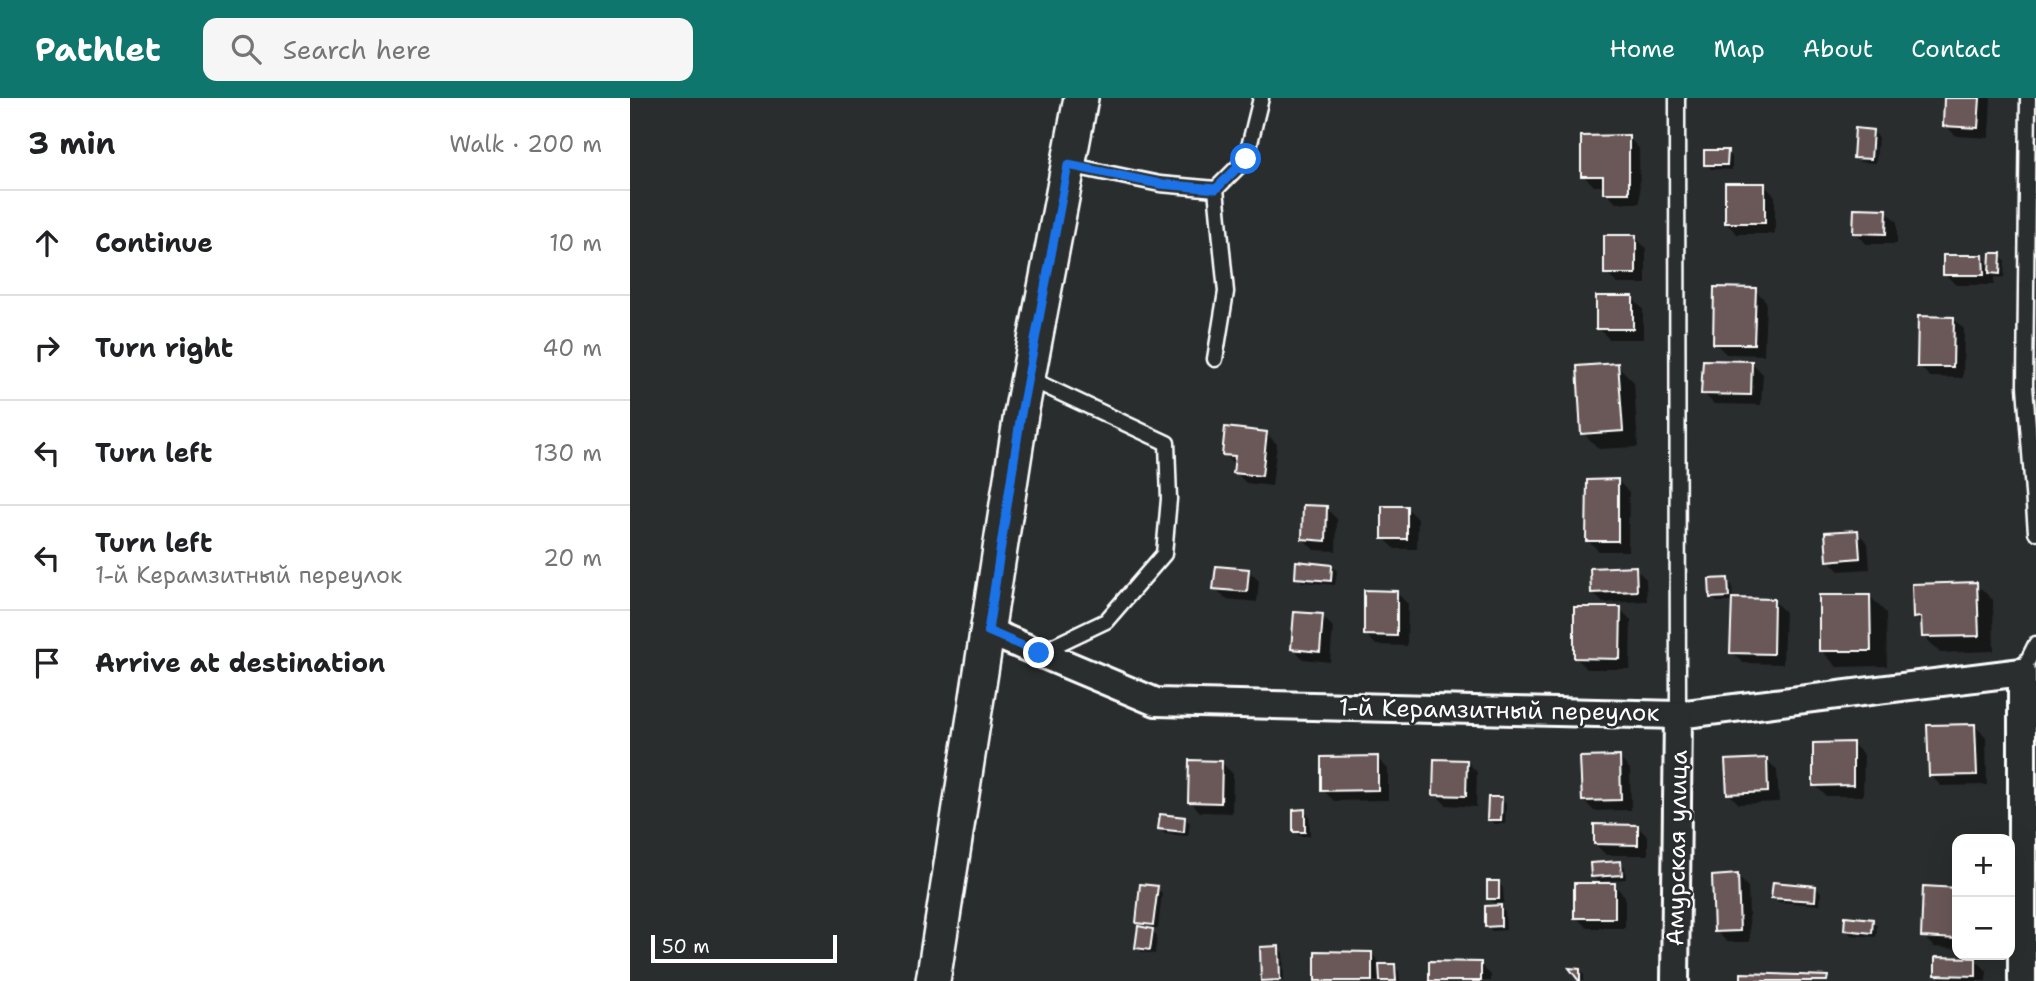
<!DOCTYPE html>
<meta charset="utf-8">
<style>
:root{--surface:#fff;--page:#f6f6f6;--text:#202124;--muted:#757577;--line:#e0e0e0;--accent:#0f766e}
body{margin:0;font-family:"Shantell Sans",sans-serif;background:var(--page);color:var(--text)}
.controls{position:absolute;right:21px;bottom:21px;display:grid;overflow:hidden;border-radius:14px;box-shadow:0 7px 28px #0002}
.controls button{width:63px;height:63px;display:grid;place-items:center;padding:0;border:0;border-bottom:2px solid var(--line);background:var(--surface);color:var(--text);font:35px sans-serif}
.scale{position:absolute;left:21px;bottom:18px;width:186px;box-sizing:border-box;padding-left:7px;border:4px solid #fff;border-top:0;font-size:19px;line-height:24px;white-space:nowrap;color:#fff;-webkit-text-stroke:5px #2a2d2e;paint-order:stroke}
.stop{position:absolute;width:21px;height:21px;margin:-16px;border:5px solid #1a73e8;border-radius:50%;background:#fff}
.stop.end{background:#1a73e8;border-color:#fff;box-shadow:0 2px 7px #0008}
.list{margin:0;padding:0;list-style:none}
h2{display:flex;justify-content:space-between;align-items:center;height:91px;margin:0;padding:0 28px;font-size:30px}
h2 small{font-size:23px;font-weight:400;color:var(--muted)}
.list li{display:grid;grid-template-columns:46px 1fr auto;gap:21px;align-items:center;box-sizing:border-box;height:105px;padding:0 28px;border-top:2px solid var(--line)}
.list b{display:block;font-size:26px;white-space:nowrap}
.list p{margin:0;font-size:23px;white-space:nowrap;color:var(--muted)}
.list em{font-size:23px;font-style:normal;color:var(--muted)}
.icon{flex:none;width:38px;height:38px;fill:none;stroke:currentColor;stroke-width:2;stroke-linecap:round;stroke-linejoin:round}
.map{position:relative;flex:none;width:1406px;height:883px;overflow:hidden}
header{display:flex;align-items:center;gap:42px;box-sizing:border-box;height:98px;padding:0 35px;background:var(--accent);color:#fff}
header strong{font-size:33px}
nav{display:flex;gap:38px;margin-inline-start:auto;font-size:24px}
.search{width:490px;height:63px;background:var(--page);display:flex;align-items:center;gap:18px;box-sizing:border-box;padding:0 24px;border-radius:14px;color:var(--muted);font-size:26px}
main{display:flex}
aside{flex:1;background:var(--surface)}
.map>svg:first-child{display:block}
</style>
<header>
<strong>Pathlet</strong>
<div class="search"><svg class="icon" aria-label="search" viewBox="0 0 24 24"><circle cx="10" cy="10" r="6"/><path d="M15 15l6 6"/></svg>Search here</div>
<nav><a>Home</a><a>Map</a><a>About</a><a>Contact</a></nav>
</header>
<main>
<aside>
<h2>3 min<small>Walk · 200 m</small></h2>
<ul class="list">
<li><svg class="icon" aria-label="ahead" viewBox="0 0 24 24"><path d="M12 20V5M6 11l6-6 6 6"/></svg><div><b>Continue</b></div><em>10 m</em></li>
<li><svg class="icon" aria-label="right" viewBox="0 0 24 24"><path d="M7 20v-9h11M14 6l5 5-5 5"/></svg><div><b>Turn right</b></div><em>40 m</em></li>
<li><svg class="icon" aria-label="left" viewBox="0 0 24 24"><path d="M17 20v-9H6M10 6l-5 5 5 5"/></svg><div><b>Turn left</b></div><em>130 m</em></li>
<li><svg class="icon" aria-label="left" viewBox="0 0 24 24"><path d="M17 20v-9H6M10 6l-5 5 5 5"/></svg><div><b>Turn left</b><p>1-й Керамзитный переулок</p></div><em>20 m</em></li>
<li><svg class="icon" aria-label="arrive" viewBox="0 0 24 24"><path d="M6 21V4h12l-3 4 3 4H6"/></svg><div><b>Arrive at destination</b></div></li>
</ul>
</aside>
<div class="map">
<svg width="1406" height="883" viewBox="0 0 1406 883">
<rect width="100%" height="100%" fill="#2a2d2e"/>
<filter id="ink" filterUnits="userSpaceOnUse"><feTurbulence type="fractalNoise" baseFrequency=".0143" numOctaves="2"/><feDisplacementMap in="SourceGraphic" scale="14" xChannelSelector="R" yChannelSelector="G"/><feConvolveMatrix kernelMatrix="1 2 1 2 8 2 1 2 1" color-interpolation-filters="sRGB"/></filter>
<g filter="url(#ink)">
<g fill="#0007">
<path d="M 1316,0 L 1361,0 L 1359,40 L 1326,38 L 1315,27 Z"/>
<path d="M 1243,33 L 1248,39 L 1246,65 L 1230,64 L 1225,59 Z"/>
<path d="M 998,39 L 1009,50 L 1010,105 L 986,105 L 975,94 L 974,88 L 964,88 L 953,77 Z"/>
<path d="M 1097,54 L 1102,59 L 1102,72 L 1081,71 L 1076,66 Z"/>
<path d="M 1134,87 L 1145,98 L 1145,136 L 1107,136 L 1096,125 Z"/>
<path d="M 1256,113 L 1267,124 L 1267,146 L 1236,146 L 1225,135 Z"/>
<path d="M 1005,139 L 1016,150 L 1016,186 L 987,186 L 976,175 Z"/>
<path d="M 1370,157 L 1375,162 L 1374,180 L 1364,179 L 1364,187 L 1326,187 L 1315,176 L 1352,158 L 1361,167 Z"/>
<path d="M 1125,192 L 1136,203 L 1134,257 L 1096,256 L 1085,245 Z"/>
<path d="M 1002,200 L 1013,211 L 1013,241 L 979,241 L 968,230 Z"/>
<path d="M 1323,220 L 1334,231 L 1333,280 L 1300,279 L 1289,268 Z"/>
<path d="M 1122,265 L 1133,276 L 1131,307 L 1084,306 L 1073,295 Z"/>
<path d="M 987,267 L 1004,284 L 1008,349 L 969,351 L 953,335 Z"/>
<path d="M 636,335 L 647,346 L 642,388 L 616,385 L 605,374 L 606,368 L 594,356 Z"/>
<path d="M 988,383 L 999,394 L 998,453 L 969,453 L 958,443 Z"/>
<path d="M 696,410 L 707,421 L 706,453 L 684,452 L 673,441 Z"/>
<path d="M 777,410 L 788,421 L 787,451 L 765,451 L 754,440 Z"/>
<path d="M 1227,434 L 1238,445 L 1240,471 L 1209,473 L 1198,462 Z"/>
<path d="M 702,468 L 707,473 L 705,487 L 672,484 L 666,479 Z"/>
<path d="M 1005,470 L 1016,481 L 1017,503 L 973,505 L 962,494 Z"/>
<path d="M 618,472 L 629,483 L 627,504 L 596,501 L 585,490 Z"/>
<path d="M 1097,482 L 1102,487 L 1103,502 L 1144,503 L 1155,514 L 1153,566 L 1113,565 L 1102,554 L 1104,504 L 1087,504 L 1082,499 Z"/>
<path d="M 1346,486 L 1363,502 L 1364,553 L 1310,555 L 1294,538 L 1293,527 L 1285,519 Z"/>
<path d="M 767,495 L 778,506 L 777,548 L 746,547 L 735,536 Z"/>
<path d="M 1240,498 L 1256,515 L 1257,568 L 1207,569 L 1191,552 Z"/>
<path d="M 990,511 L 1001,522 L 1000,571 L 957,571 L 946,560 Z"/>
<path d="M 692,518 L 703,529 L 700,564 L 673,561 L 663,550 Z"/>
<path d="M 1345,628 L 1356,639 L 1357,687 L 1311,688 L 1300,677 Z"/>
<path d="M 1223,646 L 1234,657 L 1233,698 L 1196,698 L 1185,687 Z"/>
<path d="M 747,660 L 758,671 L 758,702 L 704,703 L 693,692 Z"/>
<path d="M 989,660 L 1000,671 L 1001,712 L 964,713 L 953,702 Z"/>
<path d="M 1136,661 L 1147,672 L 1149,704 L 1109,706 L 1098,695 Z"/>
<path d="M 836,663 L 847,674 L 846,709 L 816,707 L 805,696 Z"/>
<path d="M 592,665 L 603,676 L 602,715 L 570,714 L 560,703 Z"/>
<path d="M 871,701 L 876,706 L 875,726 L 864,726 L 859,721 Z"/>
<path d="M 674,713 L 679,718 L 680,738 L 670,738 L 665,733 Z"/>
<path d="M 555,720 L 560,725 L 558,738 L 535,736 L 530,731 Z"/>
<path d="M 1007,728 L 1018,739 L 1018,757 L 976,757 L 965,746 Z"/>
<path d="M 990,764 L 995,769 L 996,781 L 968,784 L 963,778 Z"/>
<path d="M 1107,778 L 1118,789 L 1120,844 L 1097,844 L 1086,833 Z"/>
<path d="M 868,784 L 873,790 L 874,805 L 864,805 L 859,800 Z"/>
<path d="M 984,787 L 995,798 L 995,830 L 957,830 L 946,819 Z"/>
<path d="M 1185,789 L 1191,794 L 1190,807 L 1148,804 L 1143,799 Z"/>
<path d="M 527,790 L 532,795 L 528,831 L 520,830 L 527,837 L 525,856 L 512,854 L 507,849 L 514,831 L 507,824 Z"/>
<path d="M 1295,790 L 1327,792 L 1327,851 L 1304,849 L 1293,838 Z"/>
<path d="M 870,809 L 875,814 L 876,832 L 862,833 L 857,828 Z"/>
<path d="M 1242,823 L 1247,828 L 1246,839 L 1221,837 L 1216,832 Z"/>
<path d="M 648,850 L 653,855 L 654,883 L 634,883 Z"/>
<path d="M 742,856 L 752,867 L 764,868 L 769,873 L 770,883 L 686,883 Z"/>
<path d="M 1346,862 L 1357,873 L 1356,883 L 1313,883 L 1307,876 Z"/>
<path d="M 850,866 L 861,877 L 861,883 L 801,883 Z"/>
<path d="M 943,872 L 949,872 L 954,877 L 954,883 L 951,883 Z"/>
</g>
<g fill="#6b5959" stroke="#fff" stroke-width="2">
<path d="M 1314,0 L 1350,0 L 1348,30 L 1313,28 Z"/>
<path d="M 1225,30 L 1243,32 L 1241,61 L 1223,60 Z"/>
<path d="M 999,37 L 999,95 L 973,95 L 973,78 L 951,78 L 951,38 Z"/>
<path d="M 1074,52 L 1098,52 L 1097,67 L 1074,67 Z"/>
<rect x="1095" y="85" width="40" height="40"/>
<path d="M 1224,110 L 1257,111 L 1256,136 L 1223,135 Z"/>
<rect x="974" y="137" width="32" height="39"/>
<path d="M 1360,155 L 1371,155 L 1370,176 L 1359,175 Z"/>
<path d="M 1313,157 L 1353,157 L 1354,177 L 1313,177 Z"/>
<path d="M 1084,189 L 1126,190 L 1124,246 L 1083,246 Z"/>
<rect x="966" y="198" width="37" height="33"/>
<path d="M 1288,218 L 1324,219 L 1323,269 L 1287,269 Z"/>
<path d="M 1073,262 L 1122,263 L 1121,297 L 1071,296 Z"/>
<path d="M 988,265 L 993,333 L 951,336 L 947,268 Z"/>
<path d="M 595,329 L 637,334 L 632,378 L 603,375 L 605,358 L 592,357 Z"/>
<path d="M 988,381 L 988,443 L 956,443 L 957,382 Z"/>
<path d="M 673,407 L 697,408 L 696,443 L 672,441 Z"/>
<rect x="752" y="408" width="25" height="33"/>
<path d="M 1228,432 L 1230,460 L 1197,463 L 1195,434 Z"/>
<path d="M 666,463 L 702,467 L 701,483 L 665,480 Z"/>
<path d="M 586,468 L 619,471 L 617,494 L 583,491 Z"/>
<path d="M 1006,468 L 1007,493 L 961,495 L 960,470 Z"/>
<path d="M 1098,480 L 1099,499 L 1080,500 L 1079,481 Z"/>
<path d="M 1347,484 L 1349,538 L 1292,539 L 1291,519 L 1283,520 L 1282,486 Z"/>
<path d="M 734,492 L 767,493 L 767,538 L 734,537 Z"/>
<path d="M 1189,497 L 1240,497 L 1241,553 L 1189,553 Z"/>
<path d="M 1102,500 L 1144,501 L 1143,556 L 1100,555 Z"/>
<path d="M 944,509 L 991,509 L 990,561 L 944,560 Z"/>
<path d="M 664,514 L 693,516 L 690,554 L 661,551 Z"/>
<path d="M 1345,626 L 1347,677 L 1299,678 L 1297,627 Z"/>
<path d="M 1223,644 L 1223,687 L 1183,688 L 1183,645 Z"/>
<path d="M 748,658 L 748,692 L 691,693 L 691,659 Z"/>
<path d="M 990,658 L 991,702 L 952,703 L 950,659 Z"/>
<path d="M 1137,660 L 1138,694 L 1097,696 L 1095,662 Z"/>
<path d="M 804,661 L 837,662 L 836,698 L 803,697 Z"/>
<path d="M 559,662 L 592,663 L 591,705 L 558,704 Z"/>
<path d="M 858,699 L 872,699 L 871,722 L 857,722 Z"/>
<path d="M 675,711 L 675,734 L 663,734 L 663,712 Z"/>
<path d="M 530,716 L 555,719 L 554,734 L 528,731 Z"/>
<path d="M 964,726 L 1008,727 L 1008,747 L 964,746 Z"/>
<path d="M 991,763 L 992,777 L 961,779 L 960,765 Z"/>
<path d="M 1108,776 L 1110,833 L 1084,834 L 1082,778 Z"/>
<rect x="857" y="783" width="12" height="18"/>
<path d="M 1143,784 L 1186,788 L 1185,803 L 1141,800 Z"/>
<rect x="944" y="785" width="41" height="35"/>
<path d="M 510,786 L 528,788 L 523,827 L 506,825 Z"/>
<path d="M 1293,788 L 1327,790 L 1327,841 L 1291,839 Z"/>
<path d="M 871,807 L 871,828 L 855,829 L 855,808 Z"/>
<path d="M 1215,818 L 1243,821 L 1242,835 L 1214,832 Z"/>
<path d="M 508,828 L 523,831 L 520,852 L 505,850 Z"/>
<path d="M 649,848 L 650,882 L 631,883 L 630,849 Z"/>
<path d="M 685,853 L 742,854 L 742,883 L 685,883 Z"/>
<path d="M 1305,859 L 1346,860 L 1346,878 L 1305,877 Z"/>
<path d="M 799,863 L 851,864 L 851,883 L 799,883 Z"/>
<path d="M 749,866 L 765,866 L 766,883 L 750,883 Z"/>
<path d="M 939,870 L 950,871 L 950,883 L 949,883 Z"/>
<path d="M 1111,875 L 1198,878 L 1197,883 L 1111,883 Z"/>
</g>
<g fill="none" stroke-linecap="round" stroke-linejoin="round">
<g stroke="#fff" stroke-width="19">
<g id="service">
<path d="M 1047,0 L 1048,617"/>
<path d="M 1398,0 L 1395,288 L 1406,434"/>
<path d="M 438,67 L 530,86 L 586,91 L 616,61 L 631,0"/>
<path d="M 585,261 L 596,194 L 586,91"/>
<path d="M 398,280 L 537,345 L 539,401 L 534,456 L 476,523 L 411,554"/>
<path d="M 1392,574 L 1406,546"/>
</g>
</g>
<g stroke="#fff" stroke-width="32">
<g id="minor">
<path d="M 357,533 L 526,604 L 1048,617 L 1392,574 L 1392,883"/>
<path d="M 1045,883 L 1048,617"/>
</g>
</g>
<g stroke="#fff" stroke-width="38">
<path id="tertiary" d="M 303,883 L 391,316 L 451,0"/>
</g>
<use href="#service" stroke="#2a2d2e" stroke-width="14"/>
<use href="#minor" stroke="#2a2d2e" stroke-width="26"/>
<use href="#tertiary" stroke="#2a2d2e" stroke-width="33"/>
</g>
</g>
<g fill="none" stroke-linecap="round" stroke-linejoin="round" filter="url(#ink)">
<path stroke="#1a73e8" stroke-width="9" d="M 409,555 L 358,533 L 391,316 L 438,67 L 530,86 L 586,91 L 616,61"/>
</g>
<g text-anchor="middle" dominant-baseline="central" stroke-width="5" stroke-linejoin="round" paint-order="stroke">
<g font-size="24" fill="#fff" stroke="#2a2d2e">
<text transform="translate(869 612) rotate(1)">1-й Керамзитный переулок</text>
<text transform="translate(1047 750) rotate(-89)">Амурская улица</text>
</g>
</g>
</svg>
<div class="controls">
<button>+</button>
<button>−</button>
</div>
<div class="scale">50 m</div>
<div class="stop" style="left:616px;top:61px"></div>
<div class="stop end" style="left:409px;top:555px"></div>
</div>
</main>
